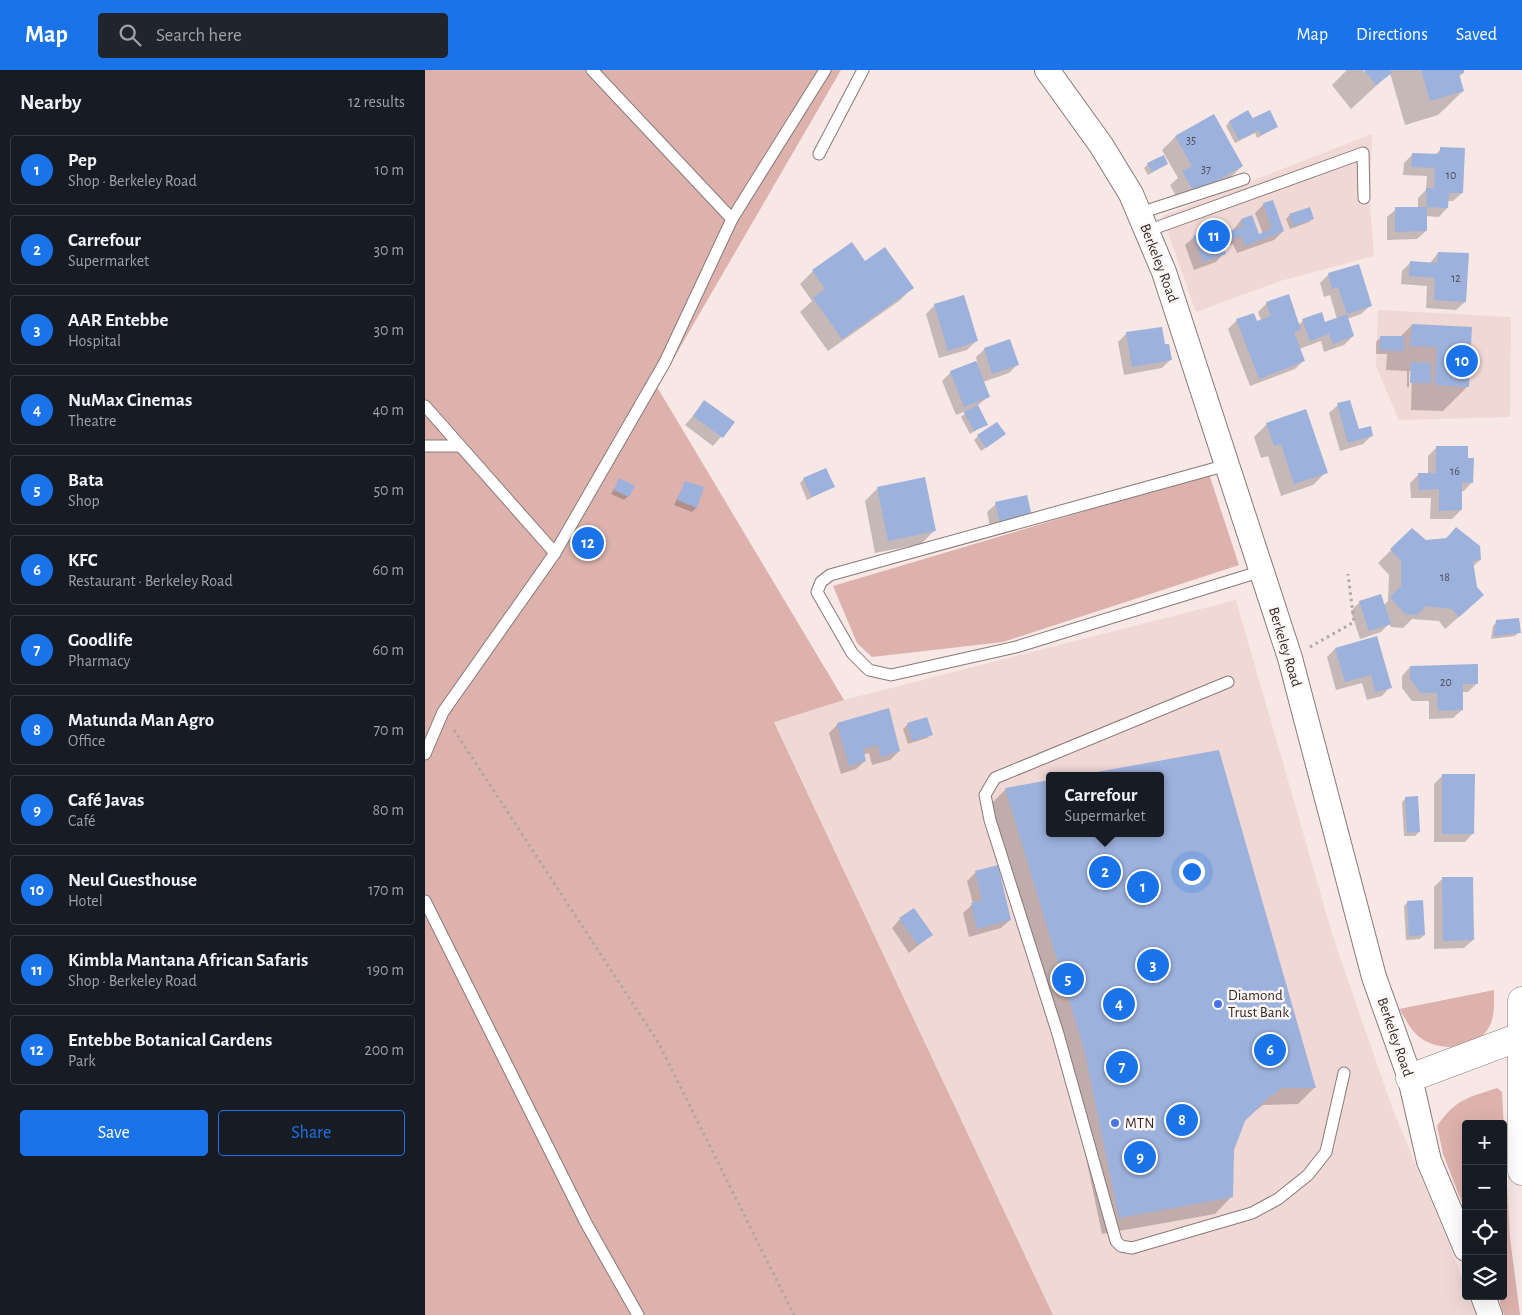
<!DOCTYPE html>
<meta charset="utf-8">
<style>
:root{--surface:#171b24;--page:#20242c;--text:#f1f3f6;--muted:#9ea1a6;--line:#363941;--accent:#1a73e8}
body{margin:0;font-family:"Alegreya Sans",sans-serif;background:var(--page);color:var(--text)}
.controls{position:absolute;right:15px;bottom:15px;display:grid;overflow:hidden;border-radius:5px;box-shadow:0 5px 20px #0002}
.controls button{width:45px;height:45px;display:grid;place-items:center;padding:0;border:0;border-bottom:1px solid var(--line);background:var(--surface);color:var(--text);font:25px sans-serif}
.you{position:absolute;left:766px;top:801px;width:18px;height:18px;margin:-12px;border:4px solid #fff;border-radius:50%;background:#1a73e8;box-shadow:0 0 0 8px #1a73e833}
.badge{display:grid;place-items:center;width:32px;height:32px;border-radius:50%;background:var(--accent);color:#fff;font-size:16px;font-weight:700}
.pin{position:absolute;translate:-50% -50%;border:2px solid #fff;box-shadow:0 1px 5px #0006}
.popup{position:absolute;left:621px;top:702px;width:118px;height:65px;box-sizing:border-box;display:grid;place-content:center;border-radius:5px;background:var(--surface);filter:drop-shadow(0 1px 4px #0005);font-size:16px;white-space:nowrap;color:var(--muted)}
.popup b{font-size:19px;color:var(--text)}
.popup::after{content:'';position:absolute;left:50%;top:100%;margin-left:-10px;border:10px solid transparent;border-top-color:var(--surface)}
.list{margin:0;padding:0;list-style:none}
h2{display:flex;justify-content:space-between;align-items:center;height:65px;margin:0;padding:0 20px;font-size:21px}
h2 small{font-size:16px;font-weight:400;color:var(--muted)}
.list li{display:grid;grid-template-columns:32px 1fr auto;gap:15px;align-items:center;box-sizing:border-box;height:70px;margin:0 10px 10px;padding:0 10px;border:1px solid var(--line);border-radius:5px}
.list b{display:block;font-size:19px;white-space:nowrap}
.list p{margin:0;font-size:16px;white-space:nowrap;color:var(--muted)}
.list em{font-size:16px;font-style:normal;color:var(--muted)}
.actions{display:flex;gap:10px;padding:15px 20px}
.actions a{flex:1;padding:11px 0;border:1px solid var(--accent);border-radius:5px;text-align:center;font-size:18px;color:var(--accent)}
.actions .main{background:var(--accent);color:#fff}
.icon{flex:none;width:28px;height:28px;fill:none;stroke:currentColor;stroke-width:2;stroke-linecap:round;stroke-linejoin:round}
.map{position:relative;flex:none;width:1097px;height:1245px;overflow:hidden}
header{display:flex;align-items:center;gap:30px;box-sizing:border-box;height:70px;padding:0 25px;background:var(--accent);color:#fff}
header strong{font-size:24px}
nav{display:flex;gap:28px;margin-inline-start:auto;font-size:18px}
.search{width:350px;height:45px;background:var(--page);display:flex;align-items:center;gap:12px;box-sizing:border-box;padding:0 18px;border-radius:5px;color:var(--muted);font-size:19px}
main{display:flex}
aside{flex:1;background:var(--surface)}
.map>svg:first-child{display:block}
</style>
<header>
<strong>Map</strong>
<div class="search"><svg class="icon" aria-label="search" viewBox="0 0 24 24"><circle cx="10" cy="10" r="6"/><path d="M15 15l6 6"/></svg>Search here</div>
<nav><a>Map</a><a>Directions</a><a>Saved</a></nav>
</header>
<main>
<aside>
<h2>Nearby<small>12 results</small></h2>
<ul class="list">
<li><span class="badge">1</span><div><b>Pep</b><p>Shop · Berkeley Road</p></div><em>10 m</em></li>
<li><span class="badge">2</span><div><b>Carrefour</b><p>Supermarket</p></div><em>30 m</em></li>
<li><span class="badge">3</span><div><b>AAR Entebbe</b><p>Hospital</p></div><em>30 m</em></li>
<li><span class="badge">4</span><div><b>NuMax Cinemas</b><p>Theatre</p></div><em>40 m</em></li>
<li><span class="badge">5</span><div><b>Bata</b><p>Shop</p></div><em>50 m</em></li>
<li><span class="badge">6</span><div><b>KFC</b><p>Restaurant · Berkeley Road</p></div><em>60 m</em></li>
<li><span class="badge">7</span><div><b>Goodlife</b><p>Pharmacy</p></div><em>60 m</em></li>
<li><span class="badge">8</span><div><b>Matunda Man Agro</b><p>Office</p></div><em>70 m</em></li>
<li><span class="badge">9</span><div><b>Café Javas</b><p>Café</p></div><em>80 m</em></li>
<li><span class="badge">10</span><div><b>Neul Guesthouse</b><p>Hotel</p></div><em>170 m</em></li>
<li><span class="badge">11</span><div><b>Kimbla Mantana African Safaris</b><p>Shop · Berkeley Road</p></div><em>190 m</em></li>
<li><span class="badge">12</span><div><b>Entebbe Botanical Gardens</b><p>Park</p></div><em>200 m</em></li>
</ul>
<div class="actions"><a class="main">Save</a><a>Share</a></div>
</aside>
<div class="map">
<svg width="1097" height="1245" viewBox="0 0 1097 1245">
<rect width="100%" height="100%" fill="#f7e7e5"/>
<g fill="#f0d8d5" fill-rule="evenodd">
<path d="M 947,64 L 945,135 L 949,186 L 855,211 L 771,242 L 737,146 Z"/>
<path d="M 953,240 L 1086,247 L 1085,347 L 974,350 L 951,296 Z"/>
<path d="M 811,530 L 909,870 L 968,1040 L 1021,1167 L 1041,1218 L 1041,1226 L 1044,1226 L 1050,1245 L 628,1245 L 349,651 L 419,630 ZM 625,706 L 735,706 L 735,763 L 625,763 Z"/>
</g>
<g fill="#ddb2ad">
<path d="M 0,0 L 416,0 L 232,317 L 419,630 L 349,652 L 628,1245 L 0,1245 Z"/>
<path d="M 784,404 L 814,495 L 578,572 L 447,587 L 432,573 L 408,516 Z"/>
<path d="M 1069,920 C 1069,931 1070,945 1065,955 C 1053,982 1008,984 989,962 C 983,955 979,946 974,939 Z"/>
<path d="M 1072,1018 L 1077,1022 L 1085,1168 L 1095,1245 L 1079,1245 L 1073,1226 L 1078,1226 L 1078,1054 L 1041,1054 L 1041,1143 L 1018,1084 L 1012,1056 C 1031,1029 1042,1028 1072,1018 Z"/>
</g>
<g fill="#0003">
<path d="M 922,0 L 938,0 L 939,2 L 941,0 L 1037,0 L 1038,3 L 1034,7 L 1038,21 L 1013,45 L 980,55 L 965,3 L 926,39 L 907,15 Z"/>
<path d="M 845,42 L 851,56 L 847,60 L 832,68 L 830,63 L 810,73 L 801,56 L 804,52 L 827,50 Z"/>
<path d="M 788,46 L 817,96 L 804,109 L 756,135 L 745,115 L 753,108 L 737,80 L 750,67 Z"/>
<path d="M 1016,79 L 1037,123 L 1028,131 L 1022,131 L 1022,138 L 1014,147 L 1001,146 L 1001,161 L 992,169 L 962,170 L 962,147 L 971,139 L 993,139 L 993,128 L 1001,120 L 1002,106 L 978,105 L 979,93 L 988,84 L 1010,85 Z"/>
<path d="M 723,94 L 742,94 L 723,105 L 719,98 Z"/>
<path d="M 839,134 L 858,161 L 849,170 L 812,183 L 808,174 L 797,178 L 799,183 L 791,192 L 769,200 L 760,175 L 769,167 L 798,164 L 808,160 L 816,150 L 827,147 L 833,165 L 838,164 L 830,143 Z"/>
<path d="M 865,145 L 888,148 L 884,152 L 865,159 L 861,149 Z"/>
<path d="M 1013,183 L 1040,232 L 1031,240 L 1001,238 L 1002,216 L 976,214 L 977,201 L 986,192 L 1005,193 Z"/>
<path d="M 440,193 L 487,218 L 474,231 L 403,281 L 375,242 L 387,231 L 375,214 L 388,201 Z"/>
<path d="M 933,196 L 945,236 L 936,244 L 922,249 L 928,266 L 919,275 L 899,282 L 896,271 L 874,279 L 879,290 L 870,299 L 825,316 L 803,259 L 811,251 L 828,244 L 831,252 L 836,250 L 833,242 L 842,233 L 873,255 L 878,251 L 899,253 L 912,249 L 905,225 L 899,227 L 895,213 L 903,205 Z"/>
<path d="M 510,235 L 551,271 L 542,280 L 514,288 L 501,244 Z"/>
<path d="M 987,255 L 1046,258 L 1043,316 L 1018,341 L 986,340 L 987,301 L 984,301 L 984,317 L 982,317 L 982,301 L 961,300 L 962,284 L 951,284 L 951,272 L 955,268 L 975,267 Z"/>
<path d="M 702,263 L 739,276 L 745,290 L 737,298 L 699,305 L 693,272 Z"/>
<path d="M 560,279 L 592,295 L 584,303 L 558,312 L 564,326 L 552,336 L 561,354 L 545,364 L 536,347 L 544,340 L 531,345 L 517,311 L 526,302 L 552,292 L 551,287 Z"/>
<path d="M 280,332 L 308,353 L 288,376 L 260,355 Z"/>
<path d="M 913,335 L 933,361 L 947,365 L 938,374 L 915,381 L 904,343 Z"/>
<path d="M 842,354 L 901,402 L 888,415 L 856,426 L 843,386 L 836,388 L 829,367 Z"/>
<path d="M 553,366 L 575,368 L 556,381 L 549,370 Z"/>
<path d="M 1011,378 L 1042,389 L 1047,412 L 1039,421 L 1036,421 L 1036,440 L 1027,449 L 1005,449 L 1006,428 L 986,428 L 985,413 L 994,404 L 1003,404 L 1003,386 Z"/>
<path d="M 379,409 L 408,417 L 382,430 L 375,413 Z"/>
<path d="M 195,410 L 203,426 L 199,430 L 186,424 Z"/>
<path d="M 260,413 L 278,418 L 271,438 L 267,442 L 249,435 Z"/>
<path d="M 453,418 L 509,461 L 496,474 L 450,483 L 440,431 Z"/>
<path d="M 571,434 L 605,446 L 566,461 L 562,442 Z"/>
<path d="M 1031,458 L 1055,490 L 1047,497 L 1044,538 L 1020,559 L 1014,551 L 987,549 L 978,558 L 966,557 L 964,554 L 956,562 L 935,569 L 926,541 L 935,532 L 959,535 L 963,531 L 964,505 L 953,493 L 966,480 L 1000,471 L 1020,469 Z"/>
<path d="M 1072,552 L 1094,562 L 1090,566 L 1066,569 L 1068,556 Z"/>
<path d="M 910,579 L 965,617 L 957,626 L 942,630 L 937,613 L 911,620 L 902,587 Z"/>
<path d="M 985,597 L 1052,613 L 1043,622 L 1036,622 L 1037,640 L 1028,648 L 1004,649 L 1004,631 L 987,631 L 977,618 L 977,606 Z"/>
<path d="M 501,649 L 506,664 L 502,668 L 483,674 L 478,659 L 482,655 Z"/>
<path d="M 413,654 L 474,681 L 465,690 L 447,695 L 444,683 L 438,685 L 440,691 L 431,699 L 416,704 L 404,663 Z"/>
<path d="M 793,681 L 890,1017 L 873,1034 L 838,1035 L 819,1050 L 807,1080 L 807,1126 L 790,1144 L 677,1164 L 642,997 L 563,737 L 580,720 L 625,711 L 625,763 L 735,763 L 735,706 L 657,706 Z"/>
<path d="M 1018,705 L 1048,763 L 1040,772 L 1009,772 L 1009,714 Z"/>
<path d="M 981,728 L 994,762 L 990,766 L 979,766 L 977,732 Z"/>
<path d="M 551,802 L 585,850 L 576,858 L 544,867 L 538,843 L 548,834 L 542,811 Z"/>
<path d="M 1017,809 L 1048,870 L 1039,878 L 1009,879 L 1009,817 Z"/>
<path d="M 983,832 L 999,865 L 995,869 L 981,870 L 979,836 Z"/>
<path d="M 475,849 L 506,865 L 484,883 L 467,858 Z"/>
</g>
<g fill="#9db1dd">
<path d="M 939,0 L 965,0 L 967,3 L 951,15 Z"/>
<path d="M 996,0 L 1039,0 L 1039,3 L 1034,4 L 1039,21 L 1005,31 Z"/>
<path d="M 823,40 L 831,54 L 828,48 L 845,40 L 853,57 L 836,65 L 834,60 L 814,70 L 804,51 Z"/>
<path d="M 789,44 L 818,96 L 770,123 L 757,101 L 767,96 L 750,66 Z"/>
<path d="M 1015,77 L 1040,78 L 1038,123 L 1024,123 L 1023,138 L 1002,137 L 1002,161 L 970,162 L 970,137 L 1002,137 L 1001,118 L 1009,118 L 1010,98 L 986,97 L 987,83 L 1015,84 Z"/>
<path d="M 739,85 L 743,94 L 727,102 L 722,93 Z"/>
<path d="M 848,130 L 859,161 L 820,176 L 817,166 L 797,173 L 801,184 L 778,192 L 768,166 L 796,156 L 799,163 L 818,156 L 816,149 L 827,145 L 834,164 L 847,159 L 838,133 Z"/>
<path d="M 885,137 L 889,149 L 869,156 L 864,144 Z"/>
<path d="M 427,172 L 440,191 L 460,177 L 489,218 L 417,269 L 388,228 L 400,219 L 387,200 Z"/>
<path d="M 1013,182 L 1044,183 L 1041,232 L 1009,230 L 1010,208 L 984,206 L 985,191 L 1012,193 Z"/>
<path d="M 934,194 L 947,236 L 922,244 L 913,217 L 907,219 L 903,203 Z"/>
<path d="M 864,224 L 876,260 L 869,262 L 880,291 L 834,309 L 811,249 L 829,243 L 832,251 L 846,246 L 841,232 Z"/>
<path d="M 539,225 L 553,271 L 523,281 L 509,234 Z"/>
<path d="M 897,242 L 900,252 L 922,244 L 929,266 L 908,274 L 904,264 L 885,271 L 877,249 Z"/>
<path d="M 987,254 L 1047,257 L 1044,317 L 1010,315 L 1012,277 L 985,276 Z"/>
<path d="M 737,257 L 740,274 L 744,274 L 747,290 L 707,297 L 701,262 Z"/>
<path d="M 955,266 L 979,266 L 979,281 L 955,280 Z"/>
<path d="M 585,269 L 594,295 L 567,304 L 559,278 Z"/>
<path d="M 551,291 L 565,327 L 539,337 L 525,301 Z"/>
<path d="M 986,292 L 1006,293 L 1006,313 L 985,313 Z"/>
<path d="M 279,330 L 310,352 L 298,368 L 268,346 Z"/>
<path d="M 925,330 L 934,359 L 946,356 L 948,366 L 923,373 L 912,333 Z"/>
<path d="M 553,335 L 563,355 L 549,361 L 539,342 Z"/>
<path d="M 881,339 L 903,403 L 869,414 L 856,374 L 849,376 L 841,353 Z"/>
<path d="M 572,352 L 581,364 L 561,378 L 552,365 Z"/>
<path d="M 1011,376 L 1043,376 L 1043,388 L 1049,388 L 1048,413 L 1037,412 L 1037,440 L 1014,441 L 1014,419 L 994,420 L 993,403 L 1011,403 Z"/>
<path d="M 401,398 L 410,417 L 387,427 L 378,408 Z"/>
<path d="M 500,407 L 511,461 L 463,471 L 452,417 Z"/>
<path d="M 194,408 L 210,416 L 204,427 L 189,420 Z"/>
<path d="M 260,411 L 279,417 L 272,438 L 252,430 Z"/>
<path d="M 602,425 L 607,446 L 575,453 L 570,432 Z"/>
<path d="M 1031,457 L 1055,476 L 1056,490 L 1048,491 L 1052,517 L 1059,525 L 1034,547 L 1027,539 L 1001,536 L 992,545 L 980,544 L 965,527 L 976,516 L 976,491 L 965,479 L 987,458 L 1001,470 L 1022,468 Z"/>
<path d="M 956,524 L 966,554 L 944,561 L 934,531 Z"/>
<path d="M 1094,548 L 1096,563 L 1069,566 L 1071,550 Z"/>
<path d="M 952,566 L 967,618 L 950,622 L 946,605 L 920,612 L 910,578 Z"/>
<path d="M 1053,594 L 1053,614 L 1038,614 L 1038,640 L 1013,641 L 1012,623 L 996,623 L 985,609 L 985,596 Z"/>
<path d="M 464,638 L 475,681 L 456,687 L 453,675 L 438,679 L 441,691 L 424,696 L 412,653 Z"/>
<path d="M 502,647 L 508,665 L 487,671 L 482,653 Z"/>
<path d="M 794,680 L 891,1018 L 857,1018 L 843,1028 L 820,1051 L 809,1080 L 808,1127 L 694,1148 L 659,979 L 580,718 L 625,710 L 625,763 L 735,763 L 735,706 L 655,705 Z"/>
<path d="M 1017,704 L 1050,704 L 1049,764 L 1017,764 Z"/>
<path d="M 993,726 L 995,762 L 982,763 L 980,727 Z"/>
<path d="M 573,795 L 586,850 L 552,859 L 546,833 L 557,830 L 550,801 Z"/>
<path d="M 1017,807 L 1048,807 L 1049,870 L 1018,871 Z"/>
<path d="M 998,830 L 1000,865 L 984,866 L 982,831 Z"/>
<path d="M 489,838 L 508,865 L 493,875 L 474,848 Z"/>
</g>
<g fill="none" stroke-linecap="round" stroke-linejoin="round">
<g stroke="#887a78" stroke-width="13">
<g id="service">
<path d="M 167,0 L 307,149"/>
<path d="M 394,84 L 438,0"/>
<path d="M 715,143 L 819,109"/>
<path d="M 722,161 L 938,83 L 939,128"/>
<path d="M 0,336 L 130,483"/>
<path d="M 0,376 L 34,376"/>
<path d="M 802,395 L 405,505 L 396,512 L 392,522 L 427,583 L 444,600 L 466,605 L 591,577 L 837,501"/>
<path d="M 803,612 L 570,708 L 560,725 L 565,750 L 633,964 L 691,1171 L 696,1176 L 707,1178 L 827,1143 L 853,1129 L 883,1105 L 901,1082 L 919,1003"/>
<path d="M 0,684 L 18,642 L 130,483 L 240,292 L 307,149 L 400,0"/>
<path d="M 0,831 L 161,1153 L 213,1245"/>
</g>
</g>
<g stroke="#887a78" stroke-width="26">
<g id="minor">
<path d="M 622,0 L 676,75 L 706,124 L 739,202 L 865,588 L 949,907 L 985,1008 L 1004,1091 L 1041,1179"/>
<path d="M 1058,1226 L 1065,1245"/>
</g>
</g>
<g stroke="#887a78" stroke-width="29">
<g id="trunk">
<path d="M 1097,931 L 1097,1101"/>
<path d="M 985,1008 L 1097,966"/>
</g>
</g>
<g stroke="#b1a5a3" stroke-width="3" stroke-dasharray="2.5 4" stroke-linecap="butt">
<path d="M 885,577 L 929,552 L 923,504"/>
<path d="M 29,660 L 233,972 L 369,1245"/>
</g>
<use href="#service" stroke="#fff" stroke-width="11"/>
<use href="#minor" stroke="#fff" stroke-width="24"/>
<use href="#trunk" stroke="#fff" stroke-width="28"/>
</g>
<g fill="#4873e5" stroke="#fdf7f6" stroke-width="2">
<circle cx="793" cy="934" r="5"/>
<circle cx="690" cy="1053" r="5"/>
</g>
<g text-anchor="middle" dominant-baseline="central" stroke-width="5" stroke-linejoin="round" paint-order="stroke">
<g font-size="12" fill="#4d4d58">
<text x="766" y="70">35</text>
<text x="781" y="99">37</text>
<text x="1026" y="105">10</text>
<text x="1031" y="208">12</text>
<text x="1030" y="401">16</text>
<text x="1020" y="507">18</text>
<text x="1021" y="612">20</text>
</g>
<g font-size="15" fill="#322c2c" stroke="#fdf7f6">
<text transform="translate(734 193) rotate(69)">Berkeley Road</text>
<text transform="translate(860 577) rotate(73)">Berkeley Road</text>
<text transform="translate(970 967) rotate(71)">Berkeley Road</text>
</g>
<g font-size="15" fill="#322c2c" stroke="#fdf7f6" text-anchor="start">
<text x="803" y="925">Diamond<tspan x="803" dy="17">Trust Bank</tspan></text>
<text x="700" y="1053">MTN</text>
</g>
</g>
</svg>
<div class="controls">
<button>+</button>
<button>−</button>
<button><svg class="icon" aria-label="locate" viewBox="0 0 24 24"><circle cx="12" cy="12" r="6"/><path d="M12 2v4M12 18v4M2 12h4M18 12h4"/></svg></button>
<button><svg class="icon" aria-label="layers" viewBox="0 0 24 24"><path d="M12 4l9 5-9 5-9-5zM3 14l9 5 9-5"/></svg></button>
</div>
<div class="you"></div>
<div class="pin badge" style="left:718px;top:817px">1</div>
<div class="pin badge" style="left:680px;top:802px">2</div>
<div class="popup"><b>Carrefour</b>Supermarket</div>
<div class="pin badge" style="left:728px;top:895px">3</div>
<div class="pin badge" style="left:694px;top:934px">4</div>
<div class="pin badge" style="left:643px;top:909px">5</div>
<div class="pin badge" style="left:845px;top:980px">6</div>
<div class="pin badge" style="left:697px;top:997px">7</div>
<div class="pin badge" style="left:757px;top:1050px">8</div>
<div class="pin badge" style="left:715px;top:1087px">9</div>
<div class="pin badge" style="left:1037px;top:291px">10</div>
<div class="pin badge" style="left:789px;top:166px">11</div>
<div class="pin badge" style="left:163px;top:473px">12</div>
</div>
</main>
